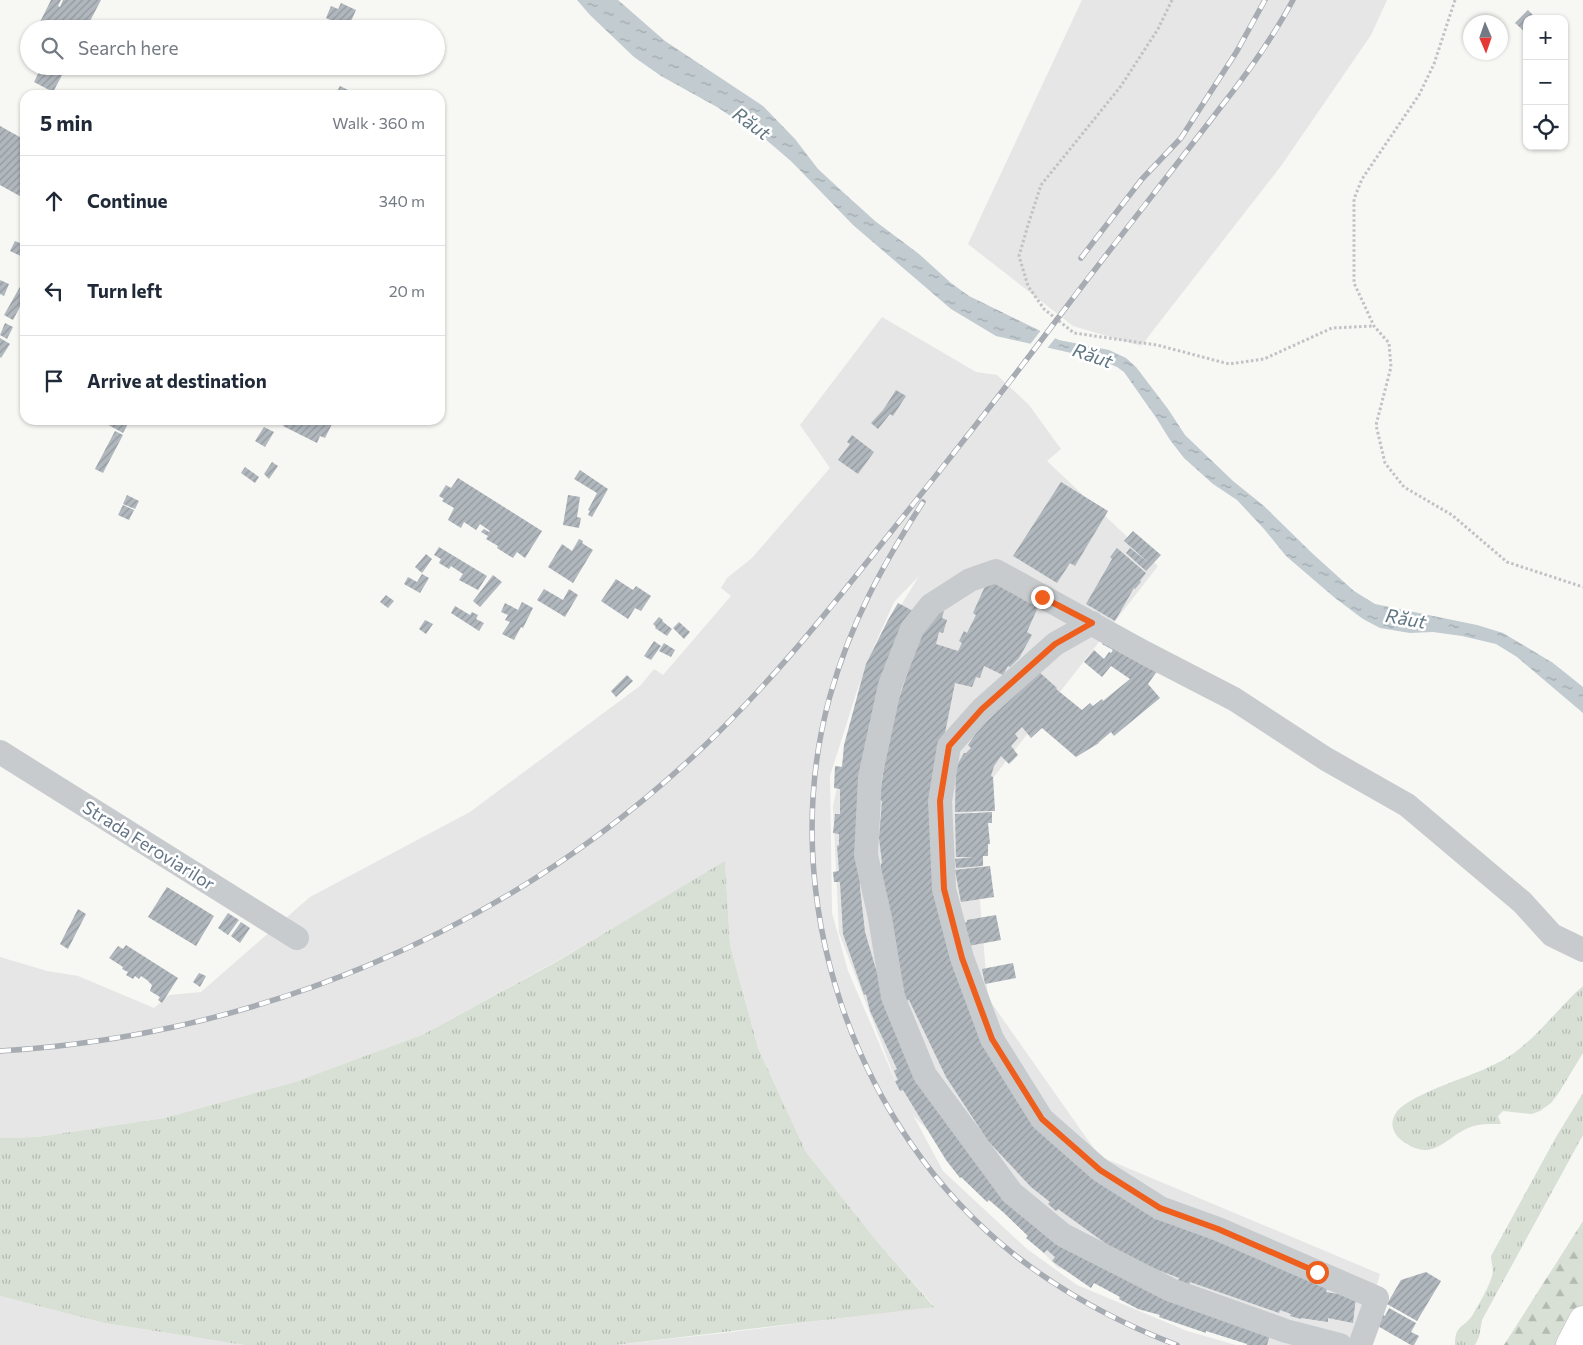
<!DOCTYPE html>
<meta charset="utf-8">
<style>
:root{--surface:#fff;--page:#f6f6f7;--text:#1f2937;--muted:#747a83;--line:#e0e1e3}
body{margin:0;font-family:Commissioner,sans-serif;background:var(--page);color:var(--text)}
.controls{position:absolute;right:15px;top:15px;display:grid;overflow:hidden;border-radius:10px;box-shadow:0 1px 4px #0004}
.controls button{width:45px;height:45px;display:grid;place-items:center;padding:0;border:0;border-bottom:1px solid var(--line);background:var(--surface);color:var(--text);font:25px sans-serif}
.compass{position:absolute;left:1463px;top:15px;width:45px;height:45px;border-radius:50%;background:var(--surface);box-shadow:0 1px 4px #0004;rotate:178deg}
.stop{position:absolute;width:15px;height:15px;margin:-11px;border:4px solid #ee5e1d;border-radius:50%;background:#fff}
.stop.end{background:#ee5e1d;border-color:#fff;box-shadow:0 1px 5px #0008}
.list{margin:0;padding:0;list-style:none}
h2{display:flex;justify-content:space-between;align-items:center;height:65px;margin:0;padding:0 20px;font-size:21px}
h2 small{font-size:16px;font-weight:400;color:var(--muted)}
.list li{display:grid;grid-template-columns:32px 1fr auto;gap:15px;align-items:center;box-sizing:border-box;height:90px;padding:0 20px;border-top:1px solid var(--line)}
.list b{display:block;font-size:19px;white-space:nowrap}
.list em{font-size:16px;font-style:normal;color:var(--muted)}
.icon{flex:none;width:28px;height:28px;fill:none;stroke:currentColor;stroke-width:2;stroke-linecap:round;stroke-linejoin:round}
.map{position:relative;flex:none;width:1583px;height:1345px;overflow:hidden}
.search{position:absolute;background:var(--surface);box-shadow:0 1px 4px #0004;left:20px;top:20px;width:425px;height:55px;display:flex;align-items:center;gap:12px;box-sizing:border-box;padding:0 18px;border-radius:28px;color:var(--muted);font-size:19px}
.panel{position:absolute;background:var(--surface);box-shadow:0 1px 4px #0004;left:20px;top:90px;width:425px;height:335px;border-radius:15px}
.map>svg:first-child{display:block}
</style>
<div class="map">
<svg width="1583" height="1345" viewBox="0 0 1583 1345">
<defs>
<pattern id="grass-tufts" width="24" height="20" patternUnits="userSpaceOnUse" patternTransform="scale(1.25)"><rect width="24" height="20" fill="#d8e0d5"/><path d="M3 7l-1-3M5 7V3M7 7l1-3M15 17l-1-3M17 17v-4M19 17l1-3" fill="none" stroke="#b3bab2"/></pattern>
<pattern id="forest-firs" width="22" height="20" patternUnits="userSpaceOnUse" patternTransform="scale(1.25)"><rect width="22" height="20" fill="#d8e0d5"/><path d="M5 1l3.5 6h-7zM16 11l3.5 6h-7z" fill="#b3bab2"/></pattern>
<pattern id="water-ripples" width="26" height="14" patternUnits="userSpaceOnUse" patternTransform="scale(1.25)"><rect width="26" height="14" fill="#c1cbd0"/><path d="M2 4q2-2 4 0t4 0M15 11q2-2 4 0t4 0" fill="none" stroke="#a0a9ae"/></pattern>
<pattern id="building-hatch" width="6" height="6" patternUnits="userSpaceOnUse" patternTransform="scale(1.25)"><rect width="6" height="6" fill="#b0b7bd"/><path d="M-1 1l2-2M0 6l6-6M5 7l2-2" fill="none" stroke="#93999f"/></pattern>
</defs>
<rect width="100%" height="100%" fill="#f7f7f4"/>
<g fill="#e5e6e5" fill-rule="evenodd">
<path d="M 1082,0 L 1387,0 L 1371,35 L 1281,166 L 1141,346 L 1073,326 L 968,244 Z"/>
<path d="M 882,317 L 976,372 L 997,375 L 1029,405 L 1061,449 L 1047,461 L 1158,566 L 972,805 L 988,998 L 1099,1156 L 1380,1274 L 1359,1345 L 1254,1345 L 1057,1267 L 913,1115 L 943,1171 L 1027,1249 L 1077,1285 L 1187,1331 L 1236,1345 L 615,1345 L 733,1332 L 934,1306 L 875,1239 L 806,1152 L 758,1048 L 730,945 L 725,862 L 555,962 L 424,1034 L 295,1082 L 164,1118 L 37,1137 L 0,1138 L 0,957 L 47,971 L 78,976 L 154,1008 L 169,995 L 201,992 L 310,897 L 470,812 L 640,686 L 654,669 L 663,675 L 731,596 L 721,588 L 727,578 L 752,558 L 830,468 L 800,425 ZM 919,576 L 873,651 L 872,651 L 894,602 ZM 861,678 L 833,806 L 839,933 L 901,1094 L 848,971 L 832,913 L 830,776 Z"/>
<path d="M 0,1296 L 104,1323 L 244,1345 L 0,1345 Z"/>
</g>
<g fill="url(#grass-tufts)">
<path d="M 725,861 L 730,945 L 758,1048 L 806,1152 L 875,1239 L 934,1307 L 615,1345 L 244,1345 L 104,1323 L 0,1296 L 0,1138 L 37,1137 L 164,1118 L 295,1082 L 424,1034 L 556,962 Z"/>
<path d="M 1583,986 L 1583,1053 L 1558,1094 L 1551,1103 L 1540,1111 L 1532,1114 L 1503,1111 L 1498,1116 L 1501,1124 C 1487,1124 1477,1123 1464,1130 C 1452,1136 1438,1151 1424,1150 C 1415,1149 1407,1145 1400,1139 C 1388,1128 1391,1114 1404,1105 C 1437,1083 1483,1075 1514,1053 C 1540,1034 1559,1007 1583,986 Z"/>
<path d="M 1583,1093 L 1583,1135 L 1482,1320 L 1479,1337 L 1475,1345 L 1455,1345 C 1455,1325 1462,1329 1472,1316 C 1478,1306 1489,1287 1492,1276 C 1494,1269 1491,1263 1491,1256 L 1556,1137 Z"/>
</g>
<path fill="url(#forest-firs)" d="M 1583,1221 L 1583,1345 L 1504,1345 Z"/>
<path fill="url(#water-ripples)" d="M 577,0 L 618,0 L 665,41 L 763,106 L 795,139 L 818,169 L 844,193 L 875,221 L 919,254 L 951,283 L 969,296 L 1059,340 L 1109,350 L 1126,358 L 1136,367 L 1168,409 L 1185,435 L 1233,481 L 1264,506 L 1313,554 L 1354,591 L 1375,604 L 1477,625 L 1503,633 L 1553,663 L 1583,687 L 1583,713 L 1517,657 L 1496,644 L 1462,636 L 1433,632 L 1410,633 L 1380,628 L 1363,619 L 1335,598 L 1286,556 L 1264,529 L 1237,500 L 1213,484 L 1184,458 L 1170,440 L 1157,419 L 1124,372 L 1117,367 L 1098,359 L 996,336 L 951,309 L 853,225 L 792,162 L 764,138 L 717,107 L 661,76 L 634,57 L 590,15 Z"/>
<path fill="#f7f7f4" d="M 1042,329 L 1057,336 L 1045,351 L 1028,347 Z"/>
<g fill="url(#building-hatch)">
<path d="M 51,0 L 61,0 L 58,6 L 60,7 L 63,0 L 101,0 L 89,23 L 91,24 L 88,29 L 40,29 L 42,25 L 39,24 Z"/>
<path d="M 341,3 L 356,10 L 348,28 L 326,18 L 331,6 L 338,9 Z"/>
<path d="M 1528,10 L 1537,19 L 1527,19 L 1527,34 L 1515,23 Z"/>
<path d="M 42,66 L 67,66 L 53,92 L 34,82 Z"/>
<path d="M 340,86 L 358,95 L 335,95 Z"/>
<path d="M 0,126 L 25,140 L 25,199 L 0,185 Z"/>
<path d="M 15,241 L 25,245 L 25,258 L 10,251 Z"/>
<path d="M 25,278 L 25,297 L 13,320 L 4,315 Z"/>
<path d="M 0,280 L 9,284 L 4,296 L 0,294 Z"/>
<path d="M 5,323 L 13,327 L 7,339 L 0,335 Z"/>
<path d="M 0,338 L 10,344 L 1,358 L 0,357 Z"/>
<path d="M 896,390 L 906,396 L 893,416 L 890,414 L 878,429 L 871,423 L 883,410 Z"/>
<path d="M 104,420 L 130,420 L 123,433 L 103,422 Z"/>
<path d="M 286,420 L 324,420 L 332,424 L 325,438 L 320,436 L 317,443 L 283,426 Z"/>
<path d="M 264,427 L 274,432 L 265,447 L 255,441 Z"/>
<path d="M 115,431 L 123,435 L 103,473 L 95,469 Z"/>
<path d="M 852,435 L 874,452 L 858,474 L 838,460 L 850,444 L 847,442 Z"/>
<path d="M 272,462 L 278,466 L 269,479 L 264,474 Z"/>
<path d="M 245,467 L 259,477 L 255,483 L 241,473 Z"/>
<path d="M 580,470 L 608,489 L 592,517 L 588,515 L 590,511 L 588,510 L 597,493 L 574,479 Z"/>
<path d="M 458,478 L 542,531 L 525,558 L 517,552 L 513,558 L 497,548 L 498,546 L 486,539 L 488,536 L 481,532 L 484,529 L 489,532 L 490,531 L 480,524 L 476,530 L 464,522 L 461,528 L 448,520 L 454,508 L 442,501 L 444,499 L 439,496 L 446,485 L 451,488 Z"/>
<path d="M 1061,482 L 1108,511 L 1075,566 L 1070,563 L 1057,583 L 1013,556 Z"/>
<path d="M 127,495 L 139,501 L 135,509 L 123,504 Z"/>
<path d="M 568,495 L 580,497 L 577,517 L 581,518 L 579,528 L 563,525 Z"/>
<path d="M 123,505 L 134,510 L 129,520 L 118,515 Z"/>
<path d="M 1133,531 L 1161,555 L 1146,571 L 1126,553 L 1130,548 L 1149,563 L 1124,541 Z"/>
<path d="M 579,539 L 583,541 L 582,543 L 593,550 L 573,583 L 548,567 L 562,544 L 572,551 Z"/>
<path d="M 439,547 L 487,576 L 478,590 L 459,580 L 463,574 L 451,566 L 449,569 L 439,563 L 441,559 L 434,555 Z"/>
<path d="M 1117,548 L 1146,573 L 1140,581 L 1141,582 L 1135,589 L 1134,588 L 1115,621 L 1086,604 L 1112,559 L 1110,557 Z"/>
<path d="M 426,554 L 432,559 L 422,573 L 415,567 Z"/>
<path d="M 422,574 L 429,578 L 420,593 L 404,584 L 408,577 L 417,582 Z"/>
<path d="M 493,575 L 502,582 L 480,607 L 473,601 Z"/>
<path d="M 990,575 L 1041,600 L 1027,632 L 1032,635 L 1019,658 L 1010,667 L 1008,666 L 1003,675 L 984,666 L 980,678 L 976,677 L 972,687 L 955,683 L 941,753 L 964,974 L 1085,1166 L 1329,1280 L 1326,1292 L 1356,1297 L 1353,1323 L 1328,1318 L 1328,1322 L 1301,1318 L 1301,1319 L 1290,1316 L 1291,1314 L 1280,1310 L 1279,1313 L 1190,1282 L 1189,1286 L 1178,1281 L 1179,1278 L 1158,1270 L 1157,1272 L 1119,1253 L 1058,1209 L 1056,1211 L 1048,1204 L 1050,1202 L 1031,1187 L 988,1141 L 946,1077 L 909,1000 L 906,1001 L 881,882 L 881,864 L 882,863 L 879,838 L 882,801 L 879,800 L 891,723 L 929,607 L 944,611 L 942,618 L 947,620 L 943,633 L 939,632 L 936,644 L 958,651 L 962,643 L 959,641 L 964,631 L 967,633 L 976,615 L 973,613 Z"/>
<path d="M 616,579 L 633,590 L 636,586 L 651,596 L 641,611 L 635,608 L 628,619 L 601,601 Z"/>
<path d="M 544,589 L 563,600 L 569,589 L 578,595 L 565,617 L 537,600 Z"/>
<path d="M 386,595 L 394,601 L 388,608 L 380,602 Z"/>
<path d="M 522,602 L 533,608 L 523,628 L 521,627 L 514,640 L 502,634 L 510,622 L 505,620 L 508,615 L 501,612 L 505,603 L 518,610 Z"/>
<path d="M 898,603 L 913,611 L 859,844 L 860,888 L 865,932 L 875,966 L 889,1006 L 1017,1198 L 1271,1332 L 1267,1345 L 1247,1345 L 1247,1344 L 1206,1331 L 1206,1333 L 1159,1317 L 1160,1315 L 1138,1309 L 1119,1299 L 1120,1297 L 1094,1283 L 1091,1288 L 1052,1261 L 1055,1257 L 1047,1250 L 1044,1253 L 1026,1238 L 1028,1236 L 1003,1212 L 989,1200 L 987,1202 L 961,1177 L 960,1178 L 946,1160 L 903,1090 L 900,1091 L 895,1081 L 898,1080 L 894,1071 L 897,1069 L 870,1011 L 866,994 L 864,995 L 843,934 L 840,882 L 834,882 L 833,872 L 839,871 L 837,846 L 839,845 L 839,834 L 833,833 L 835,814 L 840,814 L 840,789 L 834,788 L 835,766 L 842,767 L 844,745 L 866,664 L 888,620 Z"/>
<path d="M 455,606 L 470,615 L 472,612 L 478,615 L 476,619 L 484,623 L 479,631 L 451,613 Z"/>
<path d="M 659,617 L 663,620 L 662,621 L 672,629 L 667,636 L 655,628 L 656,627 L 653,624 Z"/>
<path d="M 425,620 L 433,624 L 426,634 L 419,629 Z"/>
<path d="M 679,622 L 690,632 L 684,639 L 673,628 Z"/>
<path d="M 1109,634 L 1160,667 L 1148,684 L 1160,698 L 1114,736 L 1111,732 L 1098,743 L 1099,743 L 1076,757 L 1042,728 L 1031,738 L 1022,727 L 1015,734 L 1018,738 L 1011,746 L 1018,755 L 1009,764 L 1001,756 L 994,766 L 991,776 L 993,777 L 995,811 L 955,812 L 956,767 L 964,753 L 966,753 L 971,748 L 968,745 L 978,730 L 1038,671 L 1057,688 L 1056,689 L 1082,710 L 1090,703 L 1093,706 L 1102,699 L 1103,701 L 1130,679 L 1111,666 L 1102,677 L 1084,662 L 1094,650 L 1104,659 L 1109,652 L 1111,653 L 1113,650 L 1102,644 Z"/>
<path d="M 654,641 L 661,646 L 651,660 L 644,656 Z"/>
<path d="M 664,643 L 675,650 L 671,657 L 659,651 Z"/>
<path d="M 627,675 L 633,681 L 616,697 L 611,691 Z"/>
<path d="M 992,812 L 992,823 L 988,823 L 990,844 L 988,844 L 988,856 L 983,856 L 983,866 L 956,868 L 955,859 L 974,857 L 956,857 L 955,814 Z"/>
<path d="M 990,866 L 994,897 L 961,902 L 955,870 Z"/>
<path d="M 167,887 L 214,916 L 196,946 L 148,917 Z"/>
<path d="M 78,909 L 86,914 L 68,949 L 60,944 Z"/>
<path d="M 228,913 L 239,920 L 228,935 L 218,928 Z"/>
<path d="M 996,915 L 1001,940 L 968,946 L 964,923 L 967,922 L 967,920 Z"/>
<path d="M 241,922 L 250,928 L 240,943 L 231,936 Z"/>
<path d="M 126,945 L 178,978 L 162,1003 L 158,1000 L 160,997 L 150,991 L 152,985 L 147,980 L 141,976 L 139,979 L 135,976 L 133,979 L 126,975 L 128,972 L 122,969 L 123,967 L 109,958 L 118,946 L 123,949 Z"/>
<path d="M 1013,963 L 1016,978 L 985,984 L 982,969 Z"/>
<path d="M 199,973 L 206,976 L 200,987 L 193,982 Z"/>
<path d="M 1426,1272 L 1441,1281 L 1417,1321 L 1387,1304 L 1401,1280 Z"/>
<path d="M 1389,1308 L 1416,1323 L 1411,1332 L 1419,1336 L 1414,1345 L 1411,1345 L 1376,1325 L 1383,1315 L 1385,1316 Z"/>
</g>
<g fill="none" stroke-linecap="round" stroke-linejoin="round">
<g stroke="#b9bcc0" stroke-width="29">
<path id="highway" d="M 1570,1345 L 1583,1320"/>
</g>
<g stroke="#c0c2c5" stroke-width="3" stroke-dasharray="2.5 2.5" stroke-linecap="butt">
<path d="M 1172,0 L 1158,29 L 1121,86 L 1041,185 L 1028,225 L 1019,256 L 1028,286 L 1044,309 L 1074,333 L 1157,345 L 1229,364 L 1264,359 L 1332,328 L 1374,326"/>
<path d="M 1455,0 L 1434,64 L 1419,95 L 1362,179 L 1354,199 L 1354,283 L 1374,326 L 1389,343 L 1391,367 L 1376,425 L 1385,463 L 1404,487 L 1452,515 L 1507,562 L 1583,587"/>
</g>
<g stroke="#c7cbce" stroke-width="24">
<path d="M 1092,623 L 1055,644 L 982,709 L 949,746 L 940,801 L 944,889 L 962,958 L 992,1039 L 1042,1119 L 1100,1170 L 1160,1208 L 1218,1229 L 1377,1298 L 1360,1345"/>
<path d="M 0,752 L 297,938"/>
<path d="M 1340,1345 L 1286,1331 L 1171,1290 L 1063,1235 L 1012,1193 L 925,1075 L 893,997 L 880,918 L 866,855 L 870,777 L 890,685 L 912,629 L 931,605 L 970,580 L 996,571 L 1145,653 L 1234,699 L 1326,759 L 1407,805 L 1522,902 L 1552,935 L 1583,950"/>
</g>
<use href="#highway" stroke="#fff" stroke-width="28"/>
<g stroke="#a7acb3" stroke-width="5.5">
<g id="rail">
<path d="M 1081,258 L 1142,179 L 1181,138 L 1237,51 L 1265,0"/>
<path d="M 923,502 C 882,566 851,622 830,696 C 774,896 853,1128 1016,1256 C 1065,1294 1119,1323 1177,1345"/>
<path d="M 0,1051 C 253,1036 499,934 686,763 C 759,697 822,619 883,542 C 941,469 999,397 1055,322 C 1109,250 1165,180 1220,108 C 1247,74 1272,39 1293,0"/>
</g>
</g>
<use href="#rail" stroke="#fff" stroke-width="4" stroke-dasharray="11" stroke-linecap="butt"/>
</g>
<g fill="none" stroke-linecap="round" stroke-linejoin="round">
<path stroke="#ee5e1d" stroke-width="6" d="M 1042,597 L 1092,623 L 1055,644 L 982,709 L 949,746 L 940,801 L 944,889 L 962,958 L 992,1039 L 1042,1119 L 1100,1170 L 1160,1208 L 1218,1229 L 1317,1272"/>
</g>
<g text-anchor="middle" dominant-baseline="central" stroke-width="5" stroke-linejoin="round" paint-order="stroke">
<g font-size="18" fill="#647587" stroke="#fff">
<text transform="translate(149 845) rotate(32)">Strada Feroviarilor</text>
</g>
<g font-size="19" font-style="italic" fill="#607783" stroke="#fff">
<text transform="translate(752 123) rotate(36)">Răut</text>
<text transform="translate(1093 355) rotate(19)">Răut</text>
<text transform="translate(1406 618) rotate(10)">Răut</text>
</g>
</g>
</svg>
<div class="controls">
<button>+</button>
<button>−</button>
<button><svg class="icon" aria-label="locate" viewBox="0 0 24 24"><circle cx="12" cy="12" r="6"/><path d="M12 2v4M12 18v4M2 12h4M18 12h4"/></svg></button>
</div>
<svg class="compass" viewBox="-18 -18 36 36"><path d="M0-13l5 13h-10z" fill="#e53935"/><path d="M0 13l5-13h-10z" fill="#747a83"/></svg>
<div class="stop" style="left:1317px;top:1272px"></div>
<div class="stop end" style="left:1042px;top:597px"></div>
<div class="search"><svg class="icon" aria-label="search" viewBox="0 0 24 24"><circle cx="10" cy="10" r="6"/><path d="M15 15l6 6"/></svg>Search here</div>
<section class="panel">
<h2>5 min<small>Walk · 360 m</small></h2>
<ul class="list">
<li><svg class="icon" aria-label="ahead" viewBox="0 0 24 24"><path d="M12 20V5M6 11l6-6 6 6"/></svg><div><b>Continue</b></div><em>340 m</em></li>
<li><svg class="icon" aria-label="left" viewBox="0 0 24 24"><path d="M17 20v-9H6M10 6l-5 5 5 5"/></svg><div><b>Turn left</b></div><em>20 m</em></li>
<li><svg class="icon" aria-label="arrive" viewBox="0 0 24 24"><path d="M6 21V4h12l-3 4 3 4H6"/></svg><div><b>Arrive at destination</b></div></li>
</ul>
</section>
</div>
